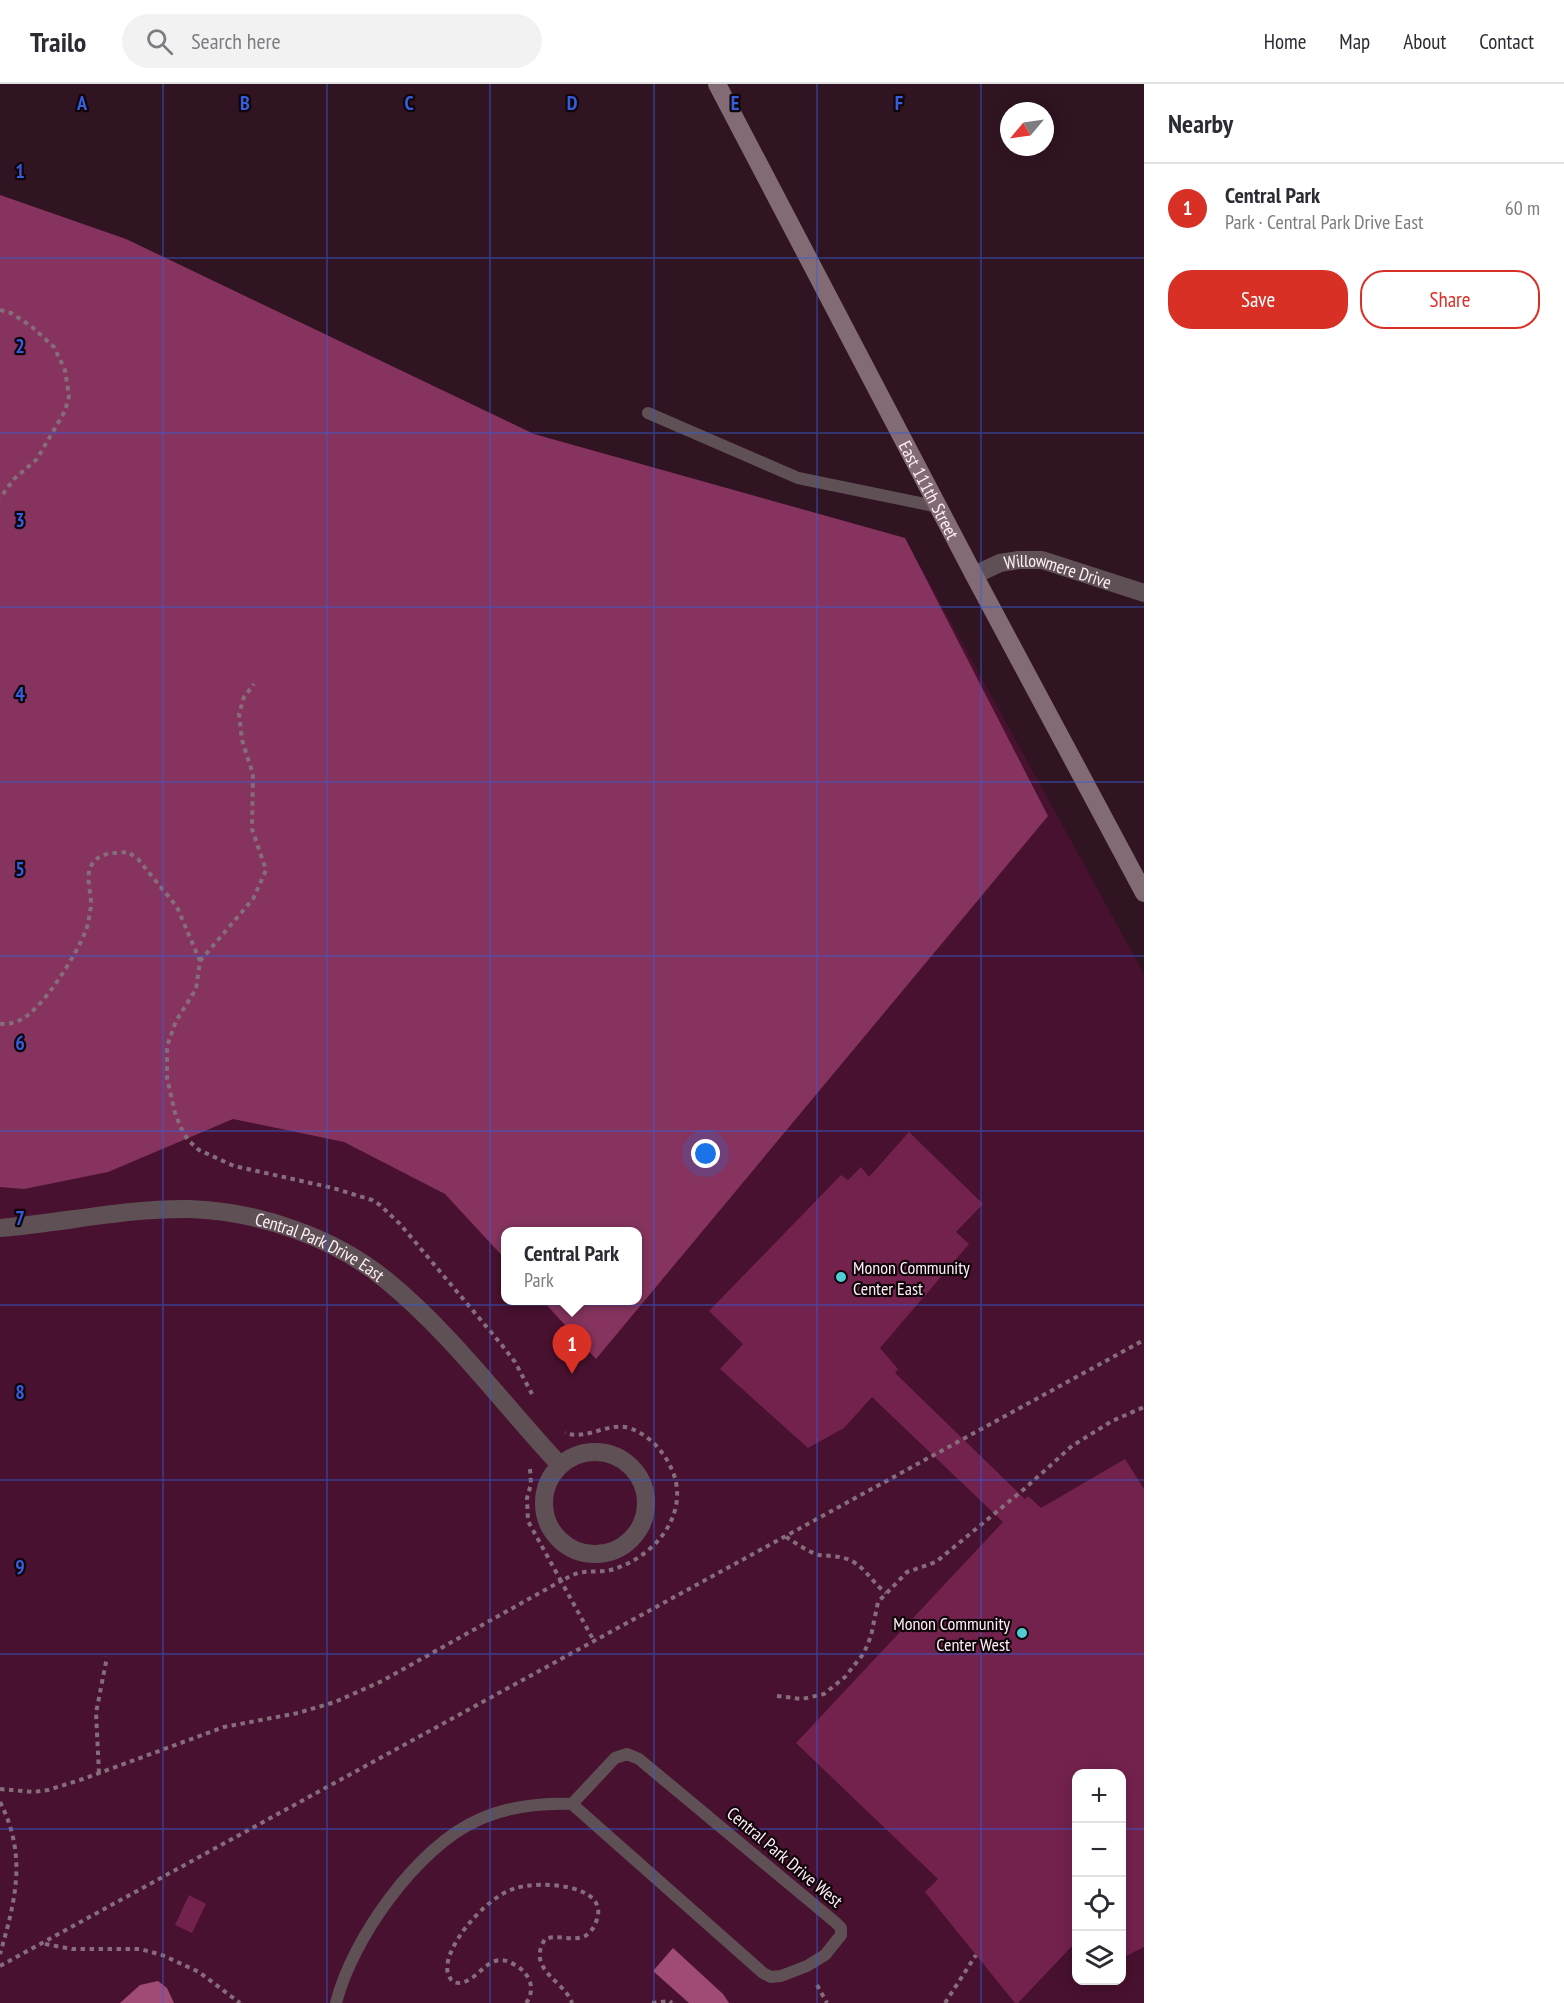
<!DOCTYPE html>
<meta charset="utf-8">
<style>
:root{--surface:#fff;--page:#f2f2f3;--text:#2b2b33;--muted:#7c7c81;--line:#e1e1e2;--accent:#d93025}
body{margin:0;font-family:"PT Sans Narrow",sans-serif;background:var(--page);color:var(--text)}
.controls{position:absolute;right:18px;bottom:18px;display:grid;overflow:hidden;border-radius:12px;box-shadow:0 3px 15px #0003}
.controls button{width:54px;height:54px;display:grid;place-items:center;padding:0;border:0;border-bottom:2px solid var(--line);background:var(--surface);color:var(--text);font:30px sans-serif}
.compass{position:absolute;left:1000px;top:18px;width:54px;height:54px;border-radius:50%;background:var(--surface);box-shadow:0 3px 15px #0003;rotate:241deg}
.you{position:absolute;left:706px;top:1070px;width:21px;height:21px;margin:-15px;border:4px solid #fff;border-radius:50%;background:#1a73e8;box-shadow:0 0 0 9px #1a73e833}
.badge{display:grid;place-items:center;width:39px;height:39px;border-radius:50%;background:var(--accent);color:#fff;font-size:20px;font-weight:700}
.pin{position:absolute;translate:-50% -50px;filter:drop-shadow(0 2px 3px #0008)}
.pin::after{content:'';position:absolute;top:32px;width:21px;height:18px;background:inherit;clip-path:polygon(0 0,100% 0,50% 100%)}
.popup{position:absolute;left:501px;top:1143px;width:141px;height:78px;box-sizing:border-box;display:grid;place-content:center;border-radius:12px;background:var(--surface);filter:drop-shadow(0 2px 4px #0005);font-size:20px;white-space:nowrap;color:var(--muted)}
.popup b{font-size:22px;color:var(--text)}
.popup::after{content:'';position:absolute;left:50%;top:100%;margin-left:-12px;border:12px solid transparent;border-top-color:var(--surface)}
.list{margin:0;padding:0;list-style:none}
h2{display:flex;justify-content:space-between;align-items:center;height:78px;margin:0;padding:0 24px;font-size:26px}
h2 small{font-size:20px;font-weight:400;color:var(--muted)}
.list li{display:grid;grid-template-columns:39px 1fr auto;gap:18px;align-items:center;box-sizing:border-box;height:90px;padding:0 24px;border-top:2px solid var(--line)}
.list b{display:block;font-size:22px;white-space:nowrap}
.list p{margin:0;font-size:20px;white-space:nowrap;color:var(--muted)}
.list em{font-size:20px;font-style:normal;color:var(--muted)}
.actions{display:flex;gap:12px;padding:18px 24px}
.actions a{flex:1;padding:14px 0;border:2px solid var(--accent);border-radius:24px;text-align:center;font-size:21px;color:var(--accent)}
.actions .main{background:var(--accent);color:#fff}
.icon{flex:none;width:33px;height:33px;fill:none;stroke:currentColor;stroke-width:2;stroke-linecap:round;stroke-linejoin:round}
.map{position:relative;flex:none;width:1144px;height:1919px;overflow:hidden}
header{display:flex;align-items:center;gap:36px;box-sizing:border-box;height:84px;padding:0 30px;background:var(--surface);border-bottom:2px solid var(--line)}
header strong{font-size:28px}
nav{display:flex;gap:33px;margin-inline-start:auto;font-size:21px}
.search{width:420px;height:54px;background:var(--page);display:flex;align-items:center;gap:15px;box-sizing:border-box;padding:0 21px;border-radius:33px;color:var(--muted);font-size:22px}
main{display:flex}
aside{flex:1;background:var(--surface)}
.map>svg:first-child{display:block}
</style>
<header>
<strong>Trailo</strong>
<div class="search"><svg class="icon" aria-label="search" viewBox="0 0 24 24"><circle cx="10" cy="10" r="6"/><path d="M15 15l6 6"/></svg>Search here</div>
<nav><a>Home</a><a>Map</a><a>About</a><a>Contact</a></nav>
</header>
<main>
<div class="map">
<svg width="1144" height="1919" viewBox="0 0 1144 1919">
<rect width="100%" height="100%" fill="#301422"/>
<path fill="#48112f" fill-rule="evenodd" d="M 0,111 L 126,155 L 534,350 L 905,454 L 1144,890 L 1144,1919 L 0,1919 ZM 506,1148 L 638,1148 L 638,1216 L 506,1216 ZM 1076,1690 L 1122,1690 L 1122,1896 L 1076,1896 Z"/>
<path fill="#86345f" d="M 0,111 L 126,155 L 534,350 L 905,454 L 1048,732 L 596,1275 L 543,1217 L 638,1216 L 638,1148 L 506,1148 L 506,1176 L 445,1110 L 344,1058 L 233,1035 L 108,1088 L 24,1105 L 0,1103 Z"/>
<g fill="#a04b75">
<path d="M 673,1864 L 723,1910 L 729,1919 L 689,1919 L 653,1887 Z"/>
<path d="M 158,1897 L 167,1904 L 174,1919 L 120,1919 L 140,1901 Z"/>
</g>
<g fill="#73224e">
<path d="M 909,1048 L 983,1120 L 956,1148 L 969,1160 L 880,1264 L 898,1285 L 895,1289 L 1025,1415 L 1028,1412 L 1041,1424 L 1125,1375 L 1144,1405 L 1144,1863 L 1122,1874 L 1122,1690 L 1076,1690 L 1076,1858 L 1018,1919 L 1015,1919 L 925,1808 L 938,1795 L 796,1659 L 1003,1438 L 872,1313 L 844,1344 L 808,1364 L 720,1285 L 743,1260 L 709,1227 L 841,1091 L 848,1096 L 861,1083 L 869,1093 Z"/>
<path d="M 189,1811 L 206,1820 L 192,1849 L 175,1841 Z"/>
</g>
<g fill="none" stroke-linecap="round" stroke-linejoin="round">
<g stroke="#856e79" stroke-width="4" stroke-dasharray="4.5 4.5" stroke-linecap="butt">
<path d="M 0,226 L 11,229 L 31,242 L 54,263 L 65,286 L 69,312 L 65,327 L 37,375 L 14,395 L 0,414"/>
<path d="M 200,877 L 253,815 L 266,786 L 252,745 L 253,690 L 242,656 L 239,630 L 244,613 L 254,600"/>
<path d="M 0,940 C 8,940 16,939 22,935 C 44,923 77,870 86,846 C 89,839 89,830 91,823 C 92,811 85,793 91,782 C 98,768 114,769 128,768 L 138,775 L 177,823 L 200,877 L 196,905 L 176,937 L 167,962 L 167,994 L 175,1029 L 181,1044 L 188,1056 L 199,1066 L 234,1082 L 333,1104 L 372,1116 L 380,1121 L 400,1140 L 501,1260 L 515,1278 L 532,1310"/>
<path d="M 530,1385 L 531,1400 L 527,1414 L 528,1437 L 561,1497 C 567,1494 572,1491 578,1489 C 590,1486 602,1489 614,1485 C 653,1473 688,1433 674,1391 C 667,1371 652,1353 632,1345 C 609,1336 588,1357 565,1349"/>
<path d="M 786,1453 C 796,1459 808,1468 819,1471 C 830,1472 842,1472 852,1477 C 866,1485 873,1499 886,1509"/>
<path d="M 777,1612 L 802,1615 L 824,1610 L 845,1593 L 864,1569 L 871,1552 L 878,1518 L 907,1488 L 936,1478 L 1023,1406 L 1072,1362 L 1112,1337 L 1144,1323"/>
<path d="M 99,1689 L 96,1629 L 107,1573"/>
<path d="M 0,1705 L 33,1708 L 48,1706 L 83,1695 L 224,1643 L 298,1629 L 335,1618 L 382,1597 L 561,1497 L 594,1557"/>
<path d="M 0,1718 C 27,1771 16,1815 0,1870"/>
<path d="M 45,1860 L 72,1865 L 140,1865 L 162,1871 L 199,1888 L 240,1919"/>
<path d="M 0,1882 L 1144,1256"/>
<path d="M 817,1901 L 827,1919"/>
<path d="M 526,1919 C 531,1913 532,1905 530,1898 C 527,1890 522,1885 515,1881 C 488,1864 481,1897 459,1899 C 454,1899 451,1897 449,1892 C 441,1876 462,1847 472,1836 C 484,1823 499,1809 516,1804 C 538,1797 612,1799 596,1838 C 594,1844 590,1849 585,1852 C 572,1858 558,1850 545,1855 C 526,1886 564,1896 572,1919"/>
<path d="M 652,1919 L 669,1917 L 672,1919"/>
<path d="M 945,1919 L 976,1871"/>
</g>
<g stroke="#5f5056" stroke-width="12">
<path d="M 648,329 L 798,394 L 939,423"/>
<path d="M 336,1919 C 352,1855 417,1763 478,1736 C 508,1722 540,1719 572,1720 L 763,1889 L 771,1893 L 781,1892 L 807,1882 L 825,1871 L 841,1851 L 841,1844 L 835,1838 L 639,1675 L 627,1670 L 615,1674 L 572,1720"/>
</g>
<g stroke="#5f5056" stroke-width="18">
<path id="s1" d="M 974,491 L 1000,479 L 1019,476 L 1042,476 L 1144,509"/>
<path id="s2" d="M 0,1144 C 63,1139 126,1124 189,1125 C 257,1127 334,1153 386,1196 C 452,1250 502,1319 560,1381"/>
<circle cx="595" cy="1419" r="51"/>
</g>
<path stroke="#836b75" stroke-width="18" id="s3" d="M 717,0 L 974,491 L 1144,809"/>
</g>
<path fill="none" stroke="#345edb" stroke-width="1.5" stroke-opacity="0.55" d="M 163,0 L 163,1919M 327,0 L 327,1919M 490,0 L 490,1919M 654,0 L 654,1919M 817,0 L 817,1919M 981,0 L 981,1919M 0,174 L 1144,174M 0,349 L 1144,349M 0,523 L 1144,523M 0,698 L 1144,698M 0,872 L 1144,872M 0,1047 L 1144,1047M 0,1221 L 1144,1221M 0,1396 L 1144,1396M 0,1570 L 1144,1570M 0,1745 L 1076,1745M 1122,1745 L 1144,1745"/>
<g fill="#51ccd3" stroke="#10050a" stroke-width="2">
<circle cx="841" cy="1193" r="6"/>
<circle cx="1022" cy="1549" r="6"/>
</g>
<g text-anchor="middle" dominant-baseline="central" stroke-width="4.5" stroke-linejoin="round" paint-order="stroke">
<g font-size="18" fill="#feeef5" stroke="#10050a">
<text stroke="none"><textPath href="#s3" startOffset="458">East 111th Street</textPath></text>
<text stroke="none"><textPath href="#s1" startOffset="88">Willowmere Drive</textPath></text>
<text stroke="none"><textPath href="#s2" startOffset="328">Central Park Drive East</textPath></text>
<text transform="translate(785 1773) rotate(40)">Central Park Drive West</text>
</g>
<g font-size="18" fill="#feeef5" stroke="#10050a" text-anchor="start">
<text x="853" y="1183">Monon Community<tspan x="853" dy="21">Center East</tspan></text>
<text x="1010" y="1539" text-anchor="end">Monon Community<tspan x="1010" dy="21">Center West</tspan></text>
</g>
</g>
<g font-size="20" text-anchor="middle" font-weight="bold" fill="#345edb" stroke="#10050a" stroke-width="4.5" stroke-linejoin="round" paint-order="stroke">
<text x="82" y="26">A</text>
<text x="245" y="26">B</text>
<text x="409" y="26">C</text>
<text x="572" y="26">D</text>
<text x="735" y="26">E</text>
<text x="899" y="26">F</text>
<text x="20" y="94">1</text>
<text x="20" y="269">2</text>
<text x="20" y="443">3</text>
<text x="20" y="617">4</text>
<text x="20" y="792">5</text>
<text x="20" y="966">6</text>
<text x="20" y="1141">7</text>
<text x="20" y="1315">8</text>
<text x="20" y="1490">9</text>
</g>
</svg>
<div class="controls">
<button>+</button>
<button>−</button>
<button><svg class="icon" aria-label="locate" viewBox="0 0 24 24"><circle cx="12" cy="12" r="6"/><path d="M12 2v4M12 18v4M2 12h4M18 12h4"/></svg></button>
<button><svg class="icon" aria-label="layers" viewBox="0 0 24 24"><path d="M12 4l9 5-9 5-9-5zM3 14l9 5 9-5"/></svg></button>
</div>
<svg class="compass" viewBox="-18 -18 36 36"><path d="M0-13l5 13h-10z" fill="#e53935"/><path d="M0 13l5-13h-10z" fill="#7c7c81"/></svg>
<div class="you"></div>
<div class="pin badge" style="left:572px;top:1290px">1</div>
<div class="popup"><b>Central Park</b>Park</div>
</div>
<aside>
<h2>Nearby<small></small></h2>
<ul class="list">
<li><span class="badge">1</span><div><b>Central Park</b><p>Park · Central Park Drive East</p></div><em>60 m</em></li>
</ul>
<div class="actions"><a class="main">Save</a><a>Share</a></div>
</aside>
</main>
